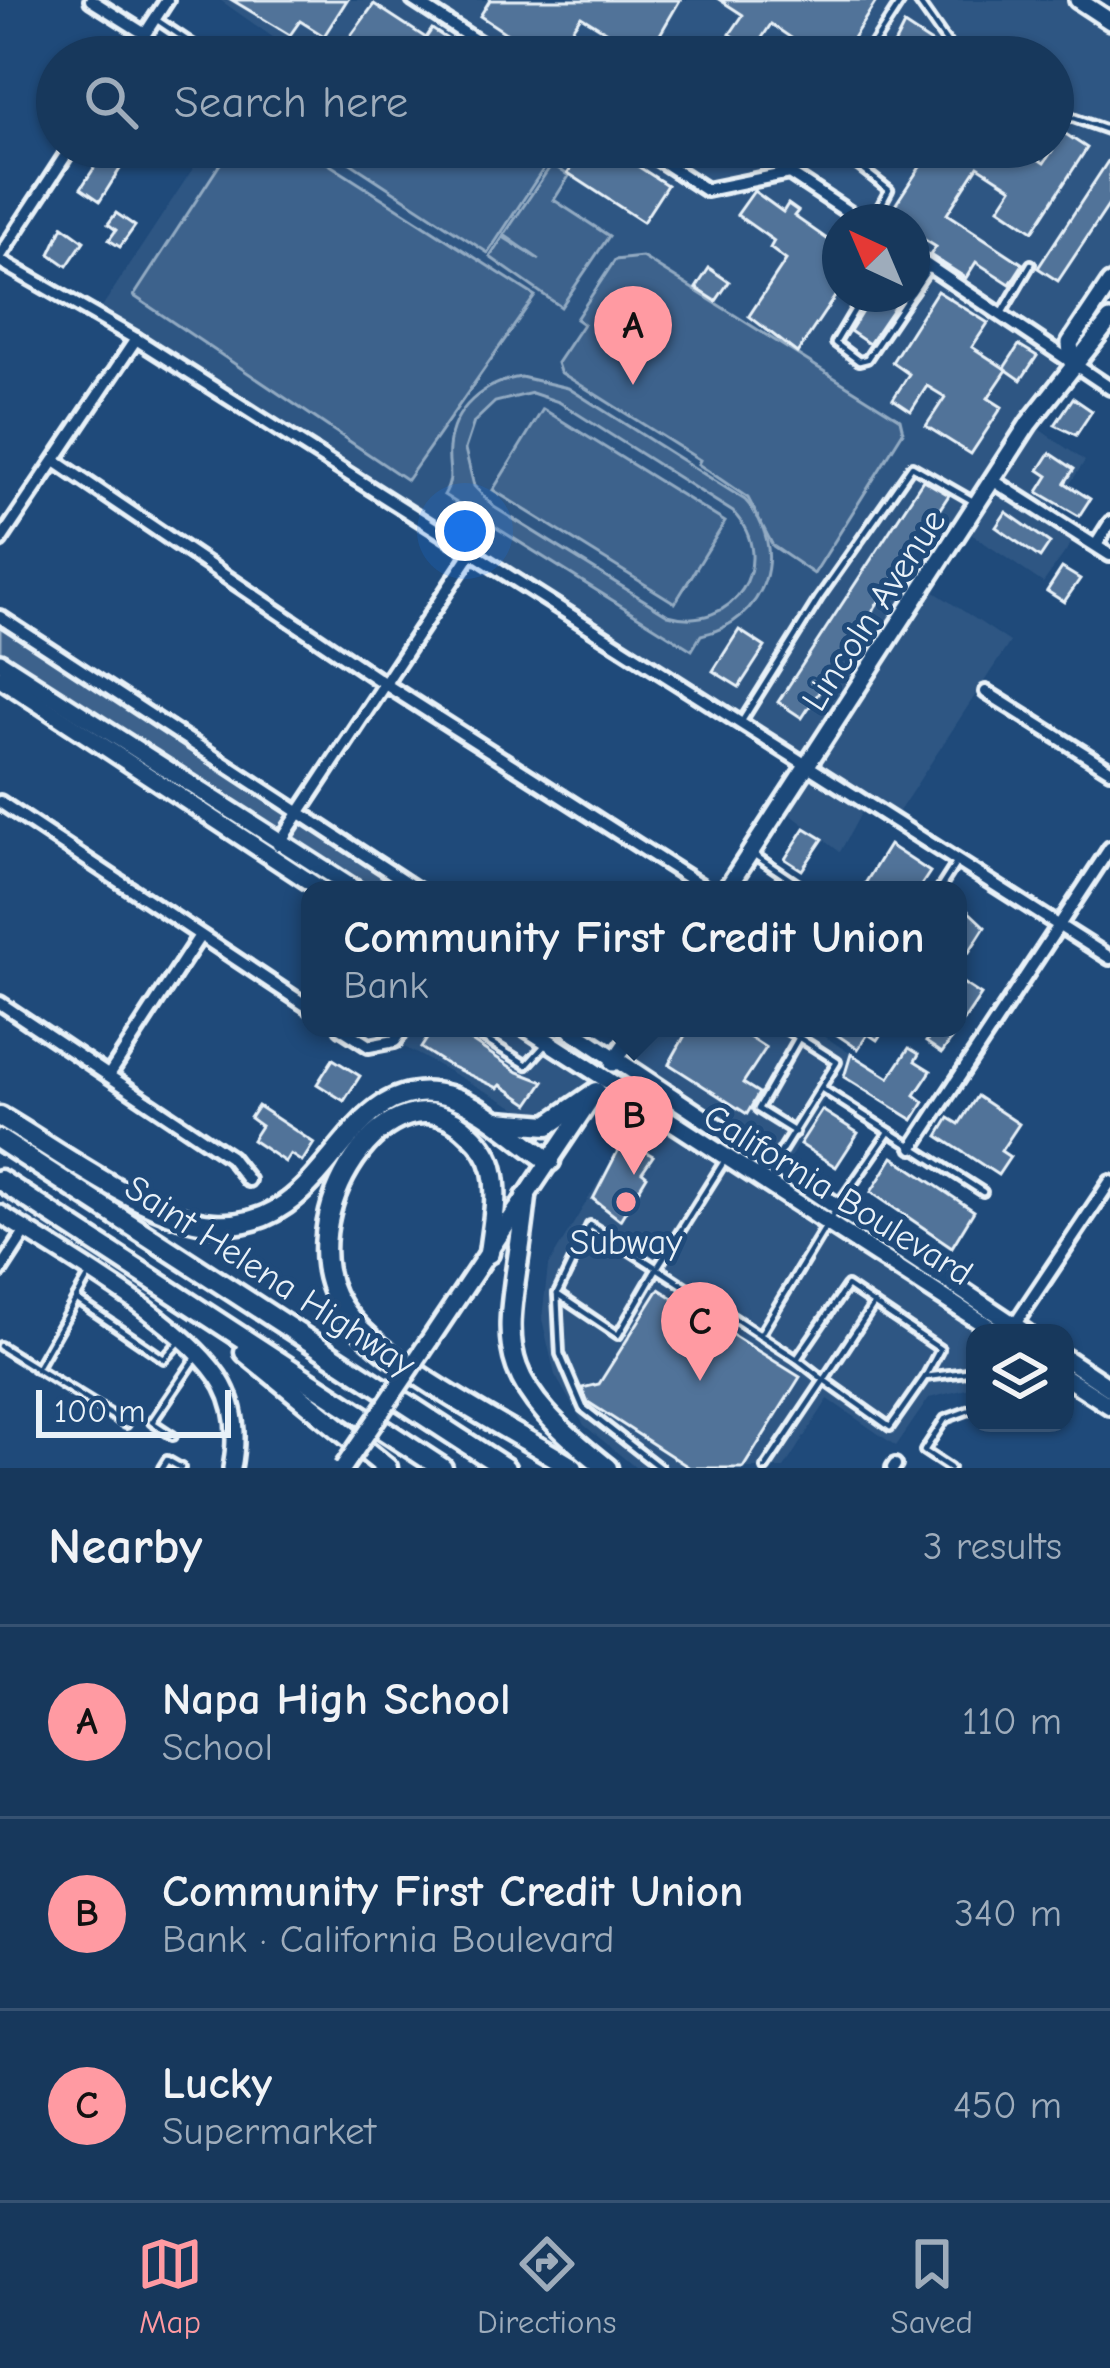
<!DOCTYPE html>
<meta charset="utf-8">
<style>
:root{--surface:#17385c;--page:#203f62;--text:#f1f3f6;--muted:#9eacbb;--line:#365272;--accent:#ff9aa2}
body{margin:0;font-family:"Comic Neue",sans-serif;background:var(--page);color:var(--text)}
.controls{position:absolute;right:36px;bottom:36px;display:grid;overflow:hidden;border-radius:24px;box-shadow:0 3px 9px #0004}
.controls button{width:108px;height:108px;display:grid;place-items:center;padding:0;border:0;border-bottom:3px solid var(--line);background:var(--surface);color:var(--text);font:60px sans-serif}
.compass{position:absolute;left:822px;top:204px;width:108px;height:108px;border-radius:50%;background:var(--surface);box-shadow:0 3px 9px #0004;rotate:316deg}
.scale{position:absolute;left:36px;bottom:30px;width:195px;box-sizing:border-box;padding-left:12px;border:6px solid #e8f1f8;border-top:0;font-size:33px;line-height:42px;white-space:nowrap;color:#e8f1f8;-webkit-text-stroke:9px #1f4a7a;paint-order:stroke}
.you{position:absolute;left:465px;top:531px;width:42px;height:42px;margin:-30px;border:9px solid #fff;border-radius:50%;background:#1a73e8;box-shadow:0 0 0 18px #1a73e833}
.badge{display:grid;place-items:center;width:78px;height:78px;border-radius:50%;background:var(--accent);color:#111;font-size:39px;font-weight:700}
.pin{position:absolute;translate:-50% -99px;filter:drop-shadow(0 3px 6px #0008)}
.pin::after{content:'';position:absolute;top:63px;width:42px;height:36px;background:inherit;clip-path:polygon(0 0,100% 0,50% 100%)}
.popup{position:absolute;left:301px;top:881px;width:666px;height:156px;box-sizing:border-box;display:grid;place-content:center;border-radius:24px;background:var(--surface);filter:drop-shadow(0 3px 9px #0005);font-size:39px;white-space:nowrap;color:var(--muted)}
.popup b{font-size:45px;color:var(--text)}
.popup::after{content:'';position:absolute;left:50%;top:100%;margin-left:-24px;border:24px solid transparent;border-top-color:var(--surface)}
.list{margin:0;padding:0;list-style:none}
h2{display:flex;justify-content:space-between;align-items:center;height:156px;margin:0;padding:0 48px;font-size:51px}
h2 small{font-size:39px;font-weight:400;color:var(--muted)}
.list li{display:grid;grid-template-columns:78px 1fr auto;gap:36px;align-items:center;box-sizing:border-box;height:192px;padding:0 48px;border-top:3px solid var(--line)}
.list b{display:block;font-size:45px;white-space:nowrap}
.list p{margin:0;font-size:39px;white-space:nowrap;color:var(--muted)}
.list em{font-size:39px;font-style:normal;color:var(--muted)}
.icon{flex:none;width:66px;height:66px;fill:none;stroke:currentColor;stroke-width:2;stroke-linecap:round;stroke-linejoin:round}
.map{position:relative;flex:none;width:1110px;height:1468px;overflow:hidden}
.search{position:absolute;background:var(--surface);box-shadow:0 3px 9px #0004;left:36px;right:36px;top:36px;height:132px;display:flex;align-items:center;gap:30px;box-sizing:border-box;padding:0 42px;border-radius:66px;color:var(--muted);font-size:45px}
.sheet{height:732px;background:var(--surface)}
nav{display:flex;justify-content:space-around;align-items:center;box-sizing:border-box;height:168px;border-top:3px solid var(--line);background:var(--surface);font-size:33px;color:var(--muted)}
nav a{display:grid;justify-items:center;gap:6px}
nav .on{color:var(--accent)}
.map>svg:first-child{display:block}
</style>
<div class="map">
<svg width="1110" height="1468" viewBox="0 0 1110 1468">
<rect width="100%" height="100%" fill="#1f4a7a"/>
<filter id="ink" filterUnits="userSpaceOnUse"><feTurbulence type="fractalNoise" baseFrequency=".00833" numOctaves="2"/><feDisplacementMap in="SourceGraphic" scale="24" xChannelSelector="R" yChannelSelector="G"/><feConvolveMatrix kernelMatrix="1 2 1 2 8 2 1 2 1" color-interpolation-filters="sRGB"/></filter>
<g filter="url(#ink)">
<g fill="#2e5683" fill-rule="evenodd">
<path d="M 220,0 L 1078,0 L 1110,21 L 1110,283 L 1071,343 L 1072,363 L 1030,423 L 1085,461 L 1049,515 L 1078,534 L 1043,583 L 964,529 L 927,587 L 1010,642 L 894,819 L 867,802 L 840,852 L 781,807 L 809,765 L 96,316 L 207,147 L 1053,147 L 1053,57 L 267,57 L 277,40 ZM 840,222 L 912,222 L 912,294 L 840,294 Z"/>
<path d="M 404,1028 L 527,1028 L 604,1079 L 596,1092 L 548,1125 L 395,1042 Z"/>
<path d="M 637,1028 L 812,1028 L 851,1054 L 784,1168 L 616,1059 Z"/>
<path d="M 650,1110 L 998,1333 L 975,1333 L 975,1387 L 929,1398 L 896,1446 L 828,1399 L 784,1468 L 636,1468 L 584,1425 L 555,1375 L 542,1319 L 548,1266 L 624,1139 Z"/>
</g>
<g fill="#3c628c" stroke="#92aac2" stroke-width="3" fill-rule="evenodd">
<path d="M 231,147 L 302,147 L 535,296 L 407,480 L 134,296 Z"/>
<path d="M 326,147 L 519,147 L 546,165 L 488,253 Z"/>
<path d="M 552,164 L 569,176 L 554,200 L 609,236 L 561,307 L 490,257 L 503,237 L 540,260 L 504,235 Z"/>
<path d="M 642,257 L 900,419 L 903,432 L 814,574 L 773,546 L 748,498 L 698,464 L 700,460 L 560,372 L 557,363 L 583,324 L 576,319 L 615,260 Z"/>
<path d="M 521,377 L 568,388 L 745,500 C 791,550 766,621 701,635 L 692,650 L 444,495 C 455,477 447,468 449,448 C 452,408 484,383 521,377 ZM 532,393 L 559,402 L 733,512 C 780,562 733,634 668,615 L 494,507 L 474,486 L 465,449 L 474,422 L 495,402 Z"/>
<path d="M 543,409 L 725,522 L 675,603 L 493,490 Z"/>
<path d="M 0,617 L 418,890 L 356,890 L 0,662 Z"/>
</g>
<g fill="#517399" stroke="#e8f1f8" stroke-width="3">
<path d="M 232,0 L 347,0 L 324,36 L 300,21 L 290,35 Z"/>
<path d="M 490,0 L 680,0 L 647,57 L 581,16 L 563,42 L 570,46 L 562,57 L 542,57 L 480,16 Z"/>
<path d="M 720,0 L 877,0 L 841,57 L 806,57 L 810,51 L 771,24 L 754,50 L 730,34 L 743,15 Z"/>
<path d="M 374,4 L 426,38 L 432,29 L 456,45 L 448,57 L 380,57 L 350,37 Z"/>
<path d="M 904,25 L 933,44 L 924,57 L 888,57 Z"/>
<path d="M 1064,133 L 1087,148 L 1033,231 L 999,208 L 1012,188 L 978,166 L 947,214 L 1023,264 L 1010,284 L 976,262 L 966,278 L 930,255 L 936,247 L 912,232 L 912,222 L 888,216 L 933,147 L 1019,147 L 1044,163 Z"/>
<path d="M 108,147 L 125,147 L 118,157 L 125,161 L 100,201 L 81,188 Z"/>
<path d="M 585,147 L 608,147 L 667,185 L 643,222 L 568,173 Z"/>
<path d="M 1110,158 L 1110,203 L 1058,281 L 1038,268 Z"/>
<path d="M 754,191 L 783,212 L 788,204 L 798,211 L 794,216 L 840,248 L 831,273 L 840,280 L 840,289 L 797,353 L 749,316 L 786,260 L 770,248 L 774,241 L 737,215 Z"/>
<path d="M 116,213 L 135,226 L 120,247 L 109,240 L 116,230 L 108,224 Z"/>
<path d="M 63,226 L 84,241 L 67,266 L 50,254 Z"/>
<path d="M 709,268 L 729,282 L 716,301 L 696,288 Z"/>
<path d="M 937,291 L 988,323 L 972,347 L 1007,370 L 988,398 L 1002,407 L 971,454 L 926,426 L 945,397 L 927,386 L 911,411 L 893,399 L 909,374 L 892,362 Z"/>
<path d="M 873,294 L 903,294 L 869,344 L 850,331 Z"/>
<path d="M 1019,345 L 1037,356 L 1021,380 L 1004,368 Z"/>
<path d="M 1073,398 L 1092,411 L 1076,435 L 1055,425 Z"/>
<path d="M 1050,453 L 1074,469 L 1065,483 L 1090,499 L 1079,516 L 1038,492 L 1048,476 L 1039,470 Z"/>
<path d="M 923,480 L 949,495 L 802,718 L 778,702 Z"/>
<path d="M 1006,512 L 1050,543 L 1040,558 L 996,527 Z"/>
<path d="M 1062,568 L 1080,579 L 1064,602 L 1047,591 Z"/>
<path d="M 739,630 L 765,647 L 739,687 L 713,671 Z"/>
<path d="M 805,828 L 823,839 L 802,870 L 785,859 Z"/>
<path d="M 889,845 L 930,872 L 918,890 L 861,890 Z"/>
<path d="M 967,910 L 985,927 L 969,952 L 958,944 L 958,924 Z"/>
<path d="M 958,980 L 981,995 L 942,1053 L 926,1042 L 936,1028 L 958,1028 Z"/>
<path d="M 434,1028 L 452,1028 L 518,1072 L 544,1082 L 529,1104 L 501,1085 L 498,1088 L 446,1064 L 421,1048 Z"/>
<path d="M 689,1028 L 735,1028 L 766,1048 L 743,1083 L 759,1093 L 747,1114 L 669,1064 Z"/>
<path d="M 827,1028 L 885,1028 L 877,1040 L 868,1034 L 858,1049 Z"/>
<path d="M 909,1048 L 919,1054 L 915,1061 L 931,1071 L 915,1095 L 924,1102 L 913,1120 L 844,1077 L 851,1054 L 889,1078 Z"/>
<path d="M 333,1059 L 360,1076 L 344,1101 L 317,1084 Z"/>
<path d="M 977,1096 L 1019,1124 L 1001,1151 L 1010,1157 L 998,1175 L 938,1136 L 949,1118 L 959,1124 Z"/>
<path d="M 258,1106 L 314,1143 L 302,1162 L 290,1154 L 285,1162 L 252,1140 L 261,1126 L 250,1118 Z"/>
<path d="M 822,1110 L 858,1133 L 836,1167 L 800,1144 Z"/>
<path d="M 624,1139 L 653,1156 L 642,1172 L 647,1176 L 620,1220 L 593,1199 Z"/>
<path d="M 893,1157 L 974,1211 L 952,1247 L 871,1192 Z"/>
<path d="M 659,1289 L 800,1377 L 743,1468 L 690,1468 L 588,1402 L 582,1388 L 599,1384 Z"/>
</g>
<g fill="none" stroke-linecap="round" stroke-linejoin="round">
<g stroke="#e8f1f8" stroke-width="14">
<g id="lane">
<path d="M 917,0 L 957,57"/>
<path d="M 157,20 L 212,57"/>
<path d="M 865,57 L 902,0"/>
<path d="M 995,57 L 997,57"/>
<path d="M 1053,111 L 1110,131"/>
<path d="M 834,147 L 889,190 L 872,222"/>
<path d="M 789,173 L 806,147"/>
<path d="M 912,293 L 929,268"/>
<path d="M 864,294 L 835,343 L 859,361 L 867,359 L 911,294"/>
<path d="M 1001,315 L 1031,264"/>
<path d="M 742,721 L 819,598 L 912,466 L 973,501"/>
<path d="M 756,856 L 806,890"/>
<path d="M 738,883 L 750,890"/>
<path d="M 939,890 L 955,865"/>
<path d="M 467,1028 L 527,1065 L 545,1045"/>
<path d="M 821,1088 L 983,1192"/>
<path d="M 795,1132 L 758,1109 L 799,1037"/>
<path d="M 775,1161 L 837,1062 L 784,1028"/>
<path d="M 841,1201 L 889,1132"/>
<path d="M 557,1294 L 618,1335 L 657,1268 L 797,1359 L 847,1286 L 940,1349 L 925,1377"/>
<path d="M 76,1299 L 164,1359 L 181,1340"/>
<path d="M 760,1335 L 835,1211"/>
<path d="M 0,1346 L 126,1424"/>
<path d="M 797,1359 L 824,1380 L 874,1304"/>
<path d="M 36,1369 L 90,1274"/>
<path d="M 173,1436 L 152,1422 L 195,1359"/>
<path d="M 162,1468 L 167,1460 L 181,1468"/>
<path d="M 660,1468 L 583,1408 L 560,1354 L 557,1294 L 590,1225 L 657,1268 L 725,1160"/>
<path d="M 765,1468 L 824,1380 L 890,1427 L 925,1377 L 975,1371"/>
<path d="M 950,1468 L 924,1451 L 945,1419 L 975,1408"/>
</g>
</g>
<g stroke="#e8f1f8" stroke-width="20">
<g id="street">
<path d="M 91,0 L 145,34"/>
<path d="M 413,0 L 501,57"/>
<path d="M 130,57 L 167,0"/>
<path d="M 640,147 L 706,190 L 789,173 L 863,222"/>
<path d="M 912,255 L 1110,388"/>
<path d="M 0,256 L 71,147"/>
<path d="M 0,261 L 136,339 L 1110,958"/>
<path d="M 55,461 L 385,684 L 708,890"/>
<path d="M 994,481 L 1110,555"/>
<path d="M 0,541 L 136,339"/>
<path d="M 1096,545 L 1110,523"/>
<path d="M 0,617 L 418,890"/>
<path d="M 986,692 L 1110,770"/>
<path d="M 0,802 L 310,1008"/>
<path d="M 278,845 L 472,552"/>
<path d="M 0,1003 L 230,1157 L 248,1180"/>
<path d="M 341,1028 L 369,1046 L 395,1041 L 404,1028"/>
<path d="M 109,1075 L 199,937"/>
<path d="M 913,1147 L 1110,848"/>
<path d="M 0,1271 L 26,1231"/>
<path d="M 1009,1333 L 1110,1182"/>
<path d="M 893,1468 L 895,1465"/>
</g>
</g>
<g stroke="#e8f1f8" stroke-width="24">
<g id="secondary">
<path d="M 1078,0 L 1110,21"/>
<path d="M 1072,363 L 1070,343 L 1110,283"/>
<path d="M 0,662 L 356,890"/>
<path d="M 0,678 L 322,890"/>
<path d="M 726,890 L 1029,423 L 1110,320"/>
<path d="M 527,1028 L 998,1333"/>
<path d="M 569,1028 L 1026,1333"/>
<path d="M 613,1063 L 637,1028"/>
<path d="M 0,1214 C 60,1253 190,1325 223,1385 C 237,1411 237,1441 232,1468"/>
<path d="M 429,1341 L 591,1099"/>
<path d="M 1065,1358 L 1110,1388"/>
<path d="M 1065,1377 L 1110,1406"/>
</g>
</g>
<g stroke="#e8f1f8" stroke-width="27">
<g id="highway">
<path d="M 0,1117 C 57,1150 149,1220 214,1224 C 334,1233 341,1066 449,1096 C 484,1106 519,1141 550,1161"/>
<path d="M 498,1121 L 548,1125 L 596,1092"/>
<path d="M 0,1140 L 505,1468"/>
<path d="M 0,1180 L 442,1468"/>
<path d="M 526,1197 C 511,1341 477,1366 607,1468"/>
<path d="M 489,1253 C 492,1227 499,1197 493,1171 C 490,1156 480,1143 469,1133 C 390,1056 285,1221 341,1306 C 378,1364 512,1429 573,1468"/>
<path d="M 245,1352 L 387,1468"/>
</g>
</g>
<use href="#lane" stroke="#1f4a7a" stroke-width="4.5"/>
<use href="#street" stroke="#1f4a7a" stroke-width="10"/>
<use href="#secondary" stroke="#1f4a7a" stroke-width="15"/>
<use href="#highway" stroke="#1f4a7a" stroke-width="18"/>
<g stroke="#e8f1f8" stroke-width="24" stroke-linecap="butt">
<path id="secondary-bridge" d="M 343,1468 L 429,1341"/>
</g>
<use href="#secondary-bridge" stroke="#1f4a7a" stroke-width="15"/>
</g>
</g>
<circle fill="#ff9aa2" stroke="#1f4a7a" stroke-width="4.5" cx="626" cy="1202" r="12"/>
<g text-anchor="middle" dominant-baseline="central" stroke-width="10" stroke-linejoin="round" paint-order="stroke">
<g font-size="36" fill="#e8f1f8" stroke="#1f4a7a">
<text transform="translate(874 610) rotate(-57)">Lincoln Avenue</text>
<text transform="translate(838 1195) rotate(32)">California Boulevard</text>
<text transform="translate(270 1276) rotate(33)">Saint Helena Highway</text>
</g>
<g font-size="36" fill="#e8f1f8" stroke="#1f4a7a">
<text x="626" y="1242">Subway</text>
</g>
</g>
</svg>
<div class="controls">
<button><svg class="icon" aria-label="layers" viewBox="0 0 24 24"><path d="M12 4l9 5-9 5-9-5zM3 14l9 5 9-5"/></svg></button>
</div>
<svg class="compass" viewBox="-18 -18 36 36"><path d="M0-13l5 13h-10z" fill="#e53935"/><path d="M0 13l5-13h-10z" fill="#9eacbb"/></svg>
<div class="scale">100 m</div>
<div class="you"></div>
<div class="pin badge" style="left:633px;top:385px">A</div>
<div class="pin badge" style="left:634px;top:1175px">B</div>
<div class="popup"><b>Community First Credit Union</b>Bank</div>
<div class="pin badge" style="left:700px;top:1381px">C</div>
<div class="search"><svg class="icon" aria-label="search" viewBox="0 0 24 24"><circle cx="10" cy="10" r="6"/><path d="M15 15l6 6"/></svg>Search here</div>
</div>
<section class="sheet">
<h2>Nearby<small>3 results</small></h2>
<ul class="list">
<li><span class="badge">A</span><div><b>Napa High School</b><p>School</p></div><em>110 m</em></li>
<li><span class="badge">B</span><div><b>Community First Credit Union</b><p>Bank · California Boulevard</p></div><em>340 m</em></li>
<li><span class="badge">C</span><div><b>Lucky</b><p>Supermarket</p></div><em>450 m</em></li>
</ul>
</section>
<nav>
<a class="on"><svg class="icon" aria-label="map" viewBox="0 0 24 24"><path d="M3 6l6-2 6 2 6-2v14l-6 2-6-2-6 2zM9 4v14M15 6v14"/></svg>Map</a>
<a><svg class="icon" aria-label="directions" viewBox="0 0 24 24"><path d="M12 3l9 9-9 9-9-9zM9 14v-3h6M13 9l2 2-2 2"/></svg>Directions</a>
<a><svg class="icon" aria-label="saved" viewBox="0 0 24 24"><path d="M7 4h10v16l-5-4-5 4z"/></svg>Saved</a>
</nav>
